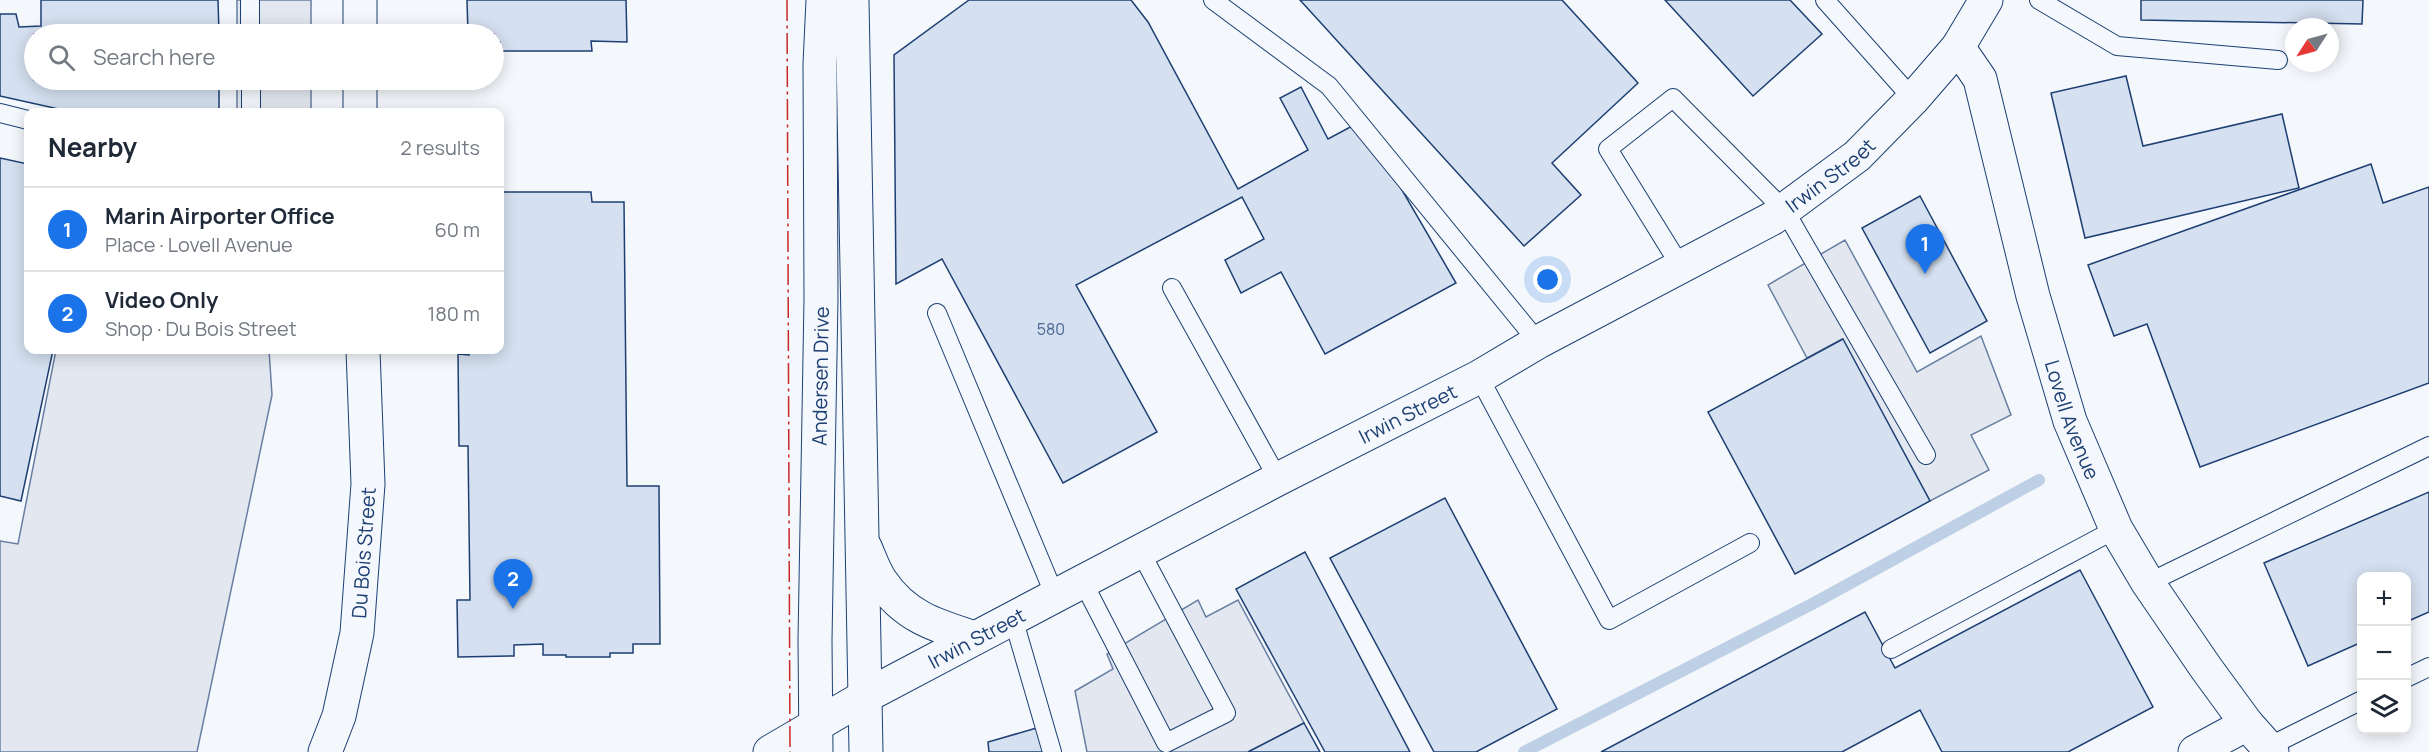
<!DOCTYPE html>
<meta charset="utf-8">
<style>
:root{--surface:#fff;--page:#f2f2f3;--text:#1f2937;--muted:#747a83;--line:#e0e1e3;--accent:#1a73e8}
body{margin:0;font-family:Manrope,sans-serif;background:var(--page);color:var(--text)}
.controls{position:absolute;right:18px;bottom:18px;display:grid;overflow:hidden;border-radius:12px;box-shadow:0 3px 15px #0003}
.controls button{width:54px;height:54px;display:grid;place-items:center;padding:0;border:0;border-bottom:2px solid var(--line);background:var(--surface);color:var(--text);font:30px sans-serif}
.compass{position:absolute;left:2285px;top:18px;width:54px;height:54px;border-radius:50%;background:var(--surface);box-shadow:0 3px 15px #0003;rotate:234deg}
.you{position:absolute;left:1548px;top:280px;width:21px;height:21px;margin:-15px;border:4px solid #fff;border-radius:50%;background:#1a73e8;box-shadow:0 0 0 9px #1a73e833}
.badge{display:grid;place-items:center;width:39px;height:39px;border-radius:50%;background:var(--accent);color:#fff;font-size:20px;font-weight:700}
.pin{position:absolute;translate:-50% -50px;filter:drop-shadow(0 2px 3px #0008)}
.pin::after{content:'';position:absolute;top:32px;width:21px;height:18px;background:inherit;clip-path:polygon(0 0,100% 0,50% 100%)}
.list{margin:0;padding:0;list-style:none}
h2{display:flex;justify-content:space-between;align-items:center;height:78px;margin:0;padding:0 24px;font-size:26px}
h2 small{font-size:20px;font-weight:400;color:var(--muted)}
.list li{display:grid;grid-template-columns:39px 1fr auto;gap:18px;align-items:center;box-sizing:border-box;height:84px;padding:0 24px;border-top:2px solid var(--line)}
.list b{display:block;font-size:22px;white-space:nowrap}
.list p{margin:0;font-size:20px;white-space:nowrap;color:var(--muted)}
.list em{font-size:20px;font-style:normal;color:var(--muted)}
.icon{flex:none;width:33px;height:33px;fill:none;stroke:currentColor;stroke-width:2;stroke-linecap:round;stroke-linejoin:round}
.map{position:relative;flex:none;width:2429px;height:752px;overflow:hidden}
.search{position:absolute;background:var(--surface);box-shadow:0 3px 15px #0003;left:24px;top:24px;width:480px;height:66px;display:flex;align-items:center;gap:15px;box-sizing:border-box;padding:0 21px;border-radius:33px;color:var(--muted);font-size:22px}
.panel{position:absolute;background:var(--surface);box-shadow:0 3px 15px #0003;left:24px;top:108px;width:480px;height:246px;border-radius:12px}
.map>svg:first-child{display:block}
</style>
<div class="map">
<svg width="2429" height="752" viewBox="0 0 2429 752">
<rect width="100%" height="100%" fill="#f4f7fb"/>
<g fill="#e3e8f0" stroke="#687fa3" stroke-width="1.5">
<rect x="237" y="0" width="74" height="34"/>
<rect x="237" y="80" width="74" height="32"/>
<path d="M 1845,240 L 1917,372 L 1981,336 L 2011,415 L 1971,435 L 1989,470 L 1930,501 L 1842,339 L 1807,358 L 1768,285 Z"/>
<path d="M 56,350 L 269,350 L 272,395 L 197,752 L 0,752 L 0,541 L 18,544 Z"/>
<path d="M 1198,600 L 1206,617 L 1238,600 L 1304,723 L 1248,752 L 1087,752 L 1075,691 L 1113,669 L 1107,654 Z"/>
</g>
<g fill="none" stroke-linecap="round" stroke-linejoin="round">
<path stroke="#bed0e5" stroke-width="12" d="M 1524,752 L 1814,603 L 2039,480"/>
</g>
<g fill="#d5e0f0" stroke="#1d3f73" stroke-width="1.5">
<path d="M 41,0 L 218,0 L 219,34 L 34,34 L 34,80 L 219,80 L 219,112 L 72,112 L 0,96 L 0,14 L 16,14 L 19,27 L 41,26 Z"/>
<path d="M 467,0 L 626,0 L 627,42 L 591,41 L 592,51 L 501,51 L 500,42 L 494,42 L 494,34 L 468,34 Z"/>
<path d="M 969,0 L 1131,0 L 1148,22 L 1238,189 L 1308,150 L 1280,98 L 1301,87 L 1328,139 L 1356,124 L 1384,159 L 1456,283 L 1325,354 L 1281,272 L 1241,293 L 1225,260 L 1264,239 L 1242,197 L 1076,285 L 1157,432 L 1063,483 L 942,259 L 896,284 L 894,55 Z"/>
<path d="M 1300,0 L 1562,0 L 1638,83 L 1552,163 L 1581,195 L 1524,246 Z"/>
<path d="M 1665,0 L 1790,0 L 1822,34 L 1753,96 Z"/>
<path d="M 2141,0 L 2363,0 L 2362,24 L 2141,20 Z"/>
<path d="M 2126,76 L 2143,146 L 2282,114 L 2299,188 L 2085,238 L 2051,93 Z"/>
<path d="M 0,158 L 28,164 L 28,350 L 53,350 L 21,501 L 0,496 Z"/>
<path d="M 2371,164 L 2383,203 L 2429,187 L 2429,383 L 2200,467 L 2147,324 L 2114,336 L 2088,265 Z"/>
<path d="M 501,192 L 591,192 L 592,202 L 624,202 L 627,486 L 659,486 L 660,644 L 633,644 L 633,653 L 610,653 L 610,657 L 566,657 L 566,655 L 543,655 L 543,644 L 514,645 L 514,656 L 458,657 L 457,600 L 470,600 L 468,446 L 459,446 L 458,354 L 469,355 L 469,350 L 500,350 L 500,202 L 502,202 Z"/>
<path d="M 1920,196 L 1987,321 L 1930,353 L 1862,228 Z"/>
<path d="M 1843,339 L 1930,501 L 1795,574 L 1708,412 Z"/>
<path d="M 2429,492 L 2429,612 L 2406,622 L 2406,576 L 2362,576 L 2362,642 L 2308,666 L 2264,563 Z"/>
<path d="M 1445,498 L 1557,709 L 1476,752 L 1434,752 L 1330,558 Z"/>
<path d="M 1305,552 L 1410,752 L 1325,752 L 1236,589 Z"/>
<path d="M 2080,570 L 2153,707 L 2068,752 L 1942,752 L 1920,710 L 1842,752 L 1601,752 L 1865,612 L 1895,668 Z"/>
<path d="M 1304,723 L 1320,752 L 1248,752 Z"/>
<path d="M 1040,727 L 1048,752 L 989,752 L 988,742 Z"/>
</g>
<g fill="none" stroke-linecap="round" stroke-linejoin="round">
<g stroke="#1d3f73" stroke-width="20">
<g id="lane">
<path d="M 250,0 L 250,34"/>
<path d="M 1213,0 L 1329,86 L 1538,342"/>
<path d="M 1825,0 L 1913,99"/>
<path d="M 2039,0 L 2117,46 L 2278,60"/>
<path d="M 251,80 L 251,112"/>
<path d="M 0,113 L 28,120"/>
<path d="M 1681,267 L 1608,149 L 1673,98 L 1785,211 L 1926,455"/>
<path d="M 1172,288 L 1278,479"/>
<path d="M 937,313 L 1055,596"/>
<path d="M 1479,377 L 1609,620 L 1750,543"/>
<path d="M 1083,582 L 1166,743 L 1226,713 L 1140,551"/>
<path d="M 2148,583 L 2429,446"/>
<path d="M 1013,618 L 1052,752"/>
<path d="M 1891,649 L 2116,529"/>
<path d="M 2406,678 L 2429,667"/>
<path d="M 2268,747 L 2362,700"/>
</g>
</g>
<g stroke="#1d3f73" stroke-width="35">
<path id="street" d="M 2195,752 L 2247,724"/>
</g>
<g stroke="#1d3f73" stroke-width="35">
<g id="secondary">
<path d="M 852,0 L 866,752"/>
<path d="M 360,34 L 360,0"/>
<path id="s1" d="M 1958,47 L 1980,79 L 2033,296 L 2070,421 L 2116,529 L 2148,583 L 2206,668 L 2247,724 L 2272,752"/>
<path d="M 360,112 L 360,80"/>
<path d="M 865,547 C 870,558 874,571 881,581 C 905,617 937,626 975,638"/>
<path id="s2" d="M 325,752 L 339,716 L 357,633 L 368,484 L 363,350"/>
<path id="s3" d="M 770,752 L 864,697 L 1055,596 L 1278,479 L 1479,377 L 1538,342 L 1773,218 L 1857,156 L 1913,99 L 1958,47 L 1986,0"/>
<path id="s4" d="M 816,752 L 815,640 L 821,299 L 820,64 L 823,0"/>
</g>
</g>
<use href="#lane" stroke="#f4f7fb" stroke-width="18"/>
<use href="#street" stroke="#f4f7fb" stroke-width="33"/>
<use href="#secondary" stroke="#f4f7fb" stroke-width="33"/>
<path stroke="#c62828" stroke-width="1.5" stroke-dasharray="21 4.5 3 4.5" stroke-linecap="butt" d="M 787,0 L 790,752"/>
</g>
<g text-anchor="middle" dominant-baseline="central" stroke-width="4.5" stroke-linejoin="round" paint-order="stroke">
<g font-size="16" fill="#4b6792">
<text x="1051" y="329">580</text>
</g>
<g font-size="20" fill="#1d3f73" stroke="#f4f7fb">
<text stroke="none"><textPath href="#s3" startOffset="1208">Irwin Street</textPath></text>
<text stroke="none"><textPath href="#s4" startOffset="376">Andersen Drive</textPath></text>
<text stroke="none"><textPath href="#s3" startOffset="722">Irwin Street</textPath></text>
<text stroke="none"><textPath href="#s1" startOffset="392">Lovell Avenue</textPath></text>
<text stroke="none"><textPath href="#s2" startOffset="204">Du Bois Street</textPath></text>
<text stroke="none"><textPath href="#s3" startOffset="236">Irwin Street</textPath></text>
</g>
</g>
</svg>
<div class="controls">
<button>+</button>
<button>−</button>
<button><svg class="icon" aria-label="layers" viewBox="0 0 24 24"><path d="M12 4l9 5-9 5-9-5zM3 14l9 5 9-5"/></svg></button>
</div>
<svg class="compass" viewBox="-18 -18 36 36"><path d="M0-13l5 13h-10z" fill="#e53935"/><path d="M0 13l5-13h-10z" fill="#747a83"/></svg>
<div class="you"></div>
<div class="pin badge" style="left:1925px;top:274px">1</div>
<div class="pin badge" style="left:513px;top:609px">2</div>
<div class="search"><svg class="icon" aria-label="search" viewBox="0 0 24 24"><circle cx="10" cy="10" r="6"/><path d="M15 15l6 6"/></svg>Search here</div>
<section class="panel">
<h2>Nearby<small>2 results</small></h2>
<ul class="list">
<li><span class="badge">1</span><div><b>Marin Airporter Office</b><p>Place · Lovell Avenue</p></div><em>60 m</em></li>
<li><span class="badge">2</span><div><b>Video Only</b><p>Shop · Du Bois Street</p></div><em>180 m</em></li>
</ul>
</section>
</div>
